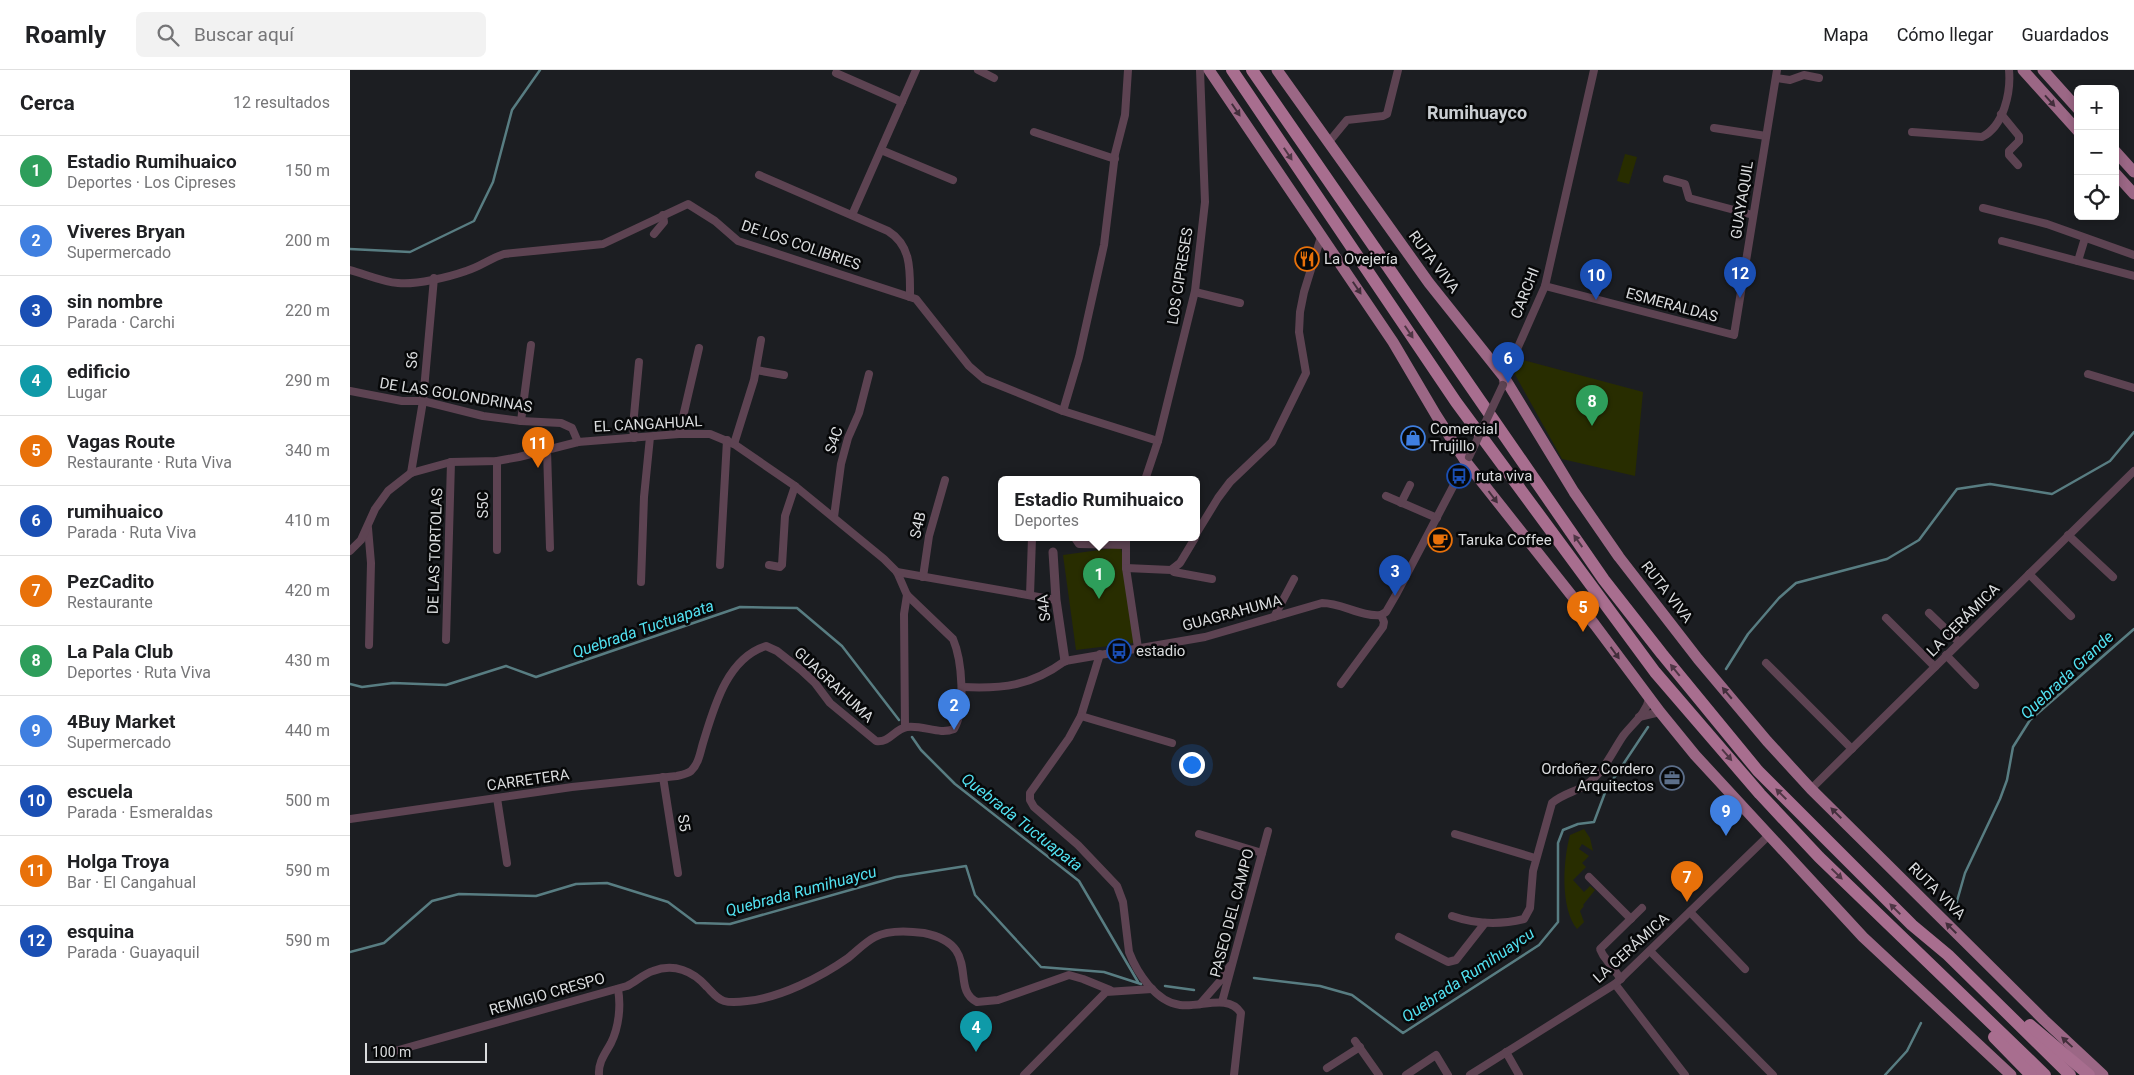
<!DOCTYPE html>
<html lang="es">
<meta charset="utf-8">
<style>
:root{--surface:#fff;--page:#f2f2f2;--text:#202124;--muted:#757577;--line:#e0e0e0;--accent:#1a73e8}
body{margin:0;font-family:Roboto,sans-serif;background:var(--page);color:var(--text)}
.controls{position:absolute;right:15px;top:15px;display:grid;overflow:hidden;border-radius:8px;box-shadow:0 2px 8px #0003}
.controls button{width:45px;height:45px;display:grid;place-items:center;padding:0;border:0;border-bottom:1px solid var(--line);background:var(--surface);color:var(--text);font:25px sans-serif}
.scale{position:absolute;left:15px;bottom:12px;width:122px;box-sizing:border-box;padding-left:5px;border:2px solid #dadcde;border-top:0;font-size:14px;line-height:18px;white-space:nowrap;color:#dadcde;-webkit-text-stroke:4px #070809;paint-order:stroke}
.you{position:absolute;left:841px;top:694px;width:18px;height:18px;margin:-12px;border:4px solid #fff;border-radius:50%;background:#1a73e8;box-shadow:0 0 0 8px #1a73e833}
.badge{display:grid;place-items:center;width:32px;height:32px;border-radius:50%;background:var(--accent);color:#fff;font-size:16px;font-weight:700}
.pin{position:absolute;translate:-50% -41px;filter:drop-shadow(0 1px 2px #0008)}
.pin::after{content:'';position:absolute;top:26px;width:18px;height:15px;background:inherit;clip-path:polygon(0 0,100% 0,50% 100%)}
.popup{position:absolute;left:648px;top:406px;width:202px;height:65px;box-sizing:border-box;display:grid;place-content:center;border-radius:8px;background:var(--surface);filter:drop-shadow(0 1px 4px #0005);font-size:16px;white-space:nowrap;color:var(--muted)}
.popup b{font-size:19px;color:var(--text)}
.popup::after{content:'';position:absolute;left:50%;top:100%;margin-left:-10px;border:10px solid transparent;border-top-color:var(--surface)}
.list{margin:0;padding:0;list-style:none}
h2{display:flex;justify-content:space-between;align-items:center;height:65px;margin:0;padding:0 20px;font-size:21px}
h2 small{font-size:16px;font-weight:400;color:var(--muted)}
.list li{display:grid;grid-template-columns:32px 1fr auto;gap:15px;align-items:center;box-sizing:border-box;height:70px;padding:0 20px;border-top:1px solid var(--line)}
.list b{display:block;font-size:19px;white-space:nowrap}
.list p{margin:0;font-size:16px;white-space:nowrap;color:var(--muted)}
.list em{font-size:16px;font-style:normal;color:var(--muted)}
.icon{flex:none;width:28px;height:28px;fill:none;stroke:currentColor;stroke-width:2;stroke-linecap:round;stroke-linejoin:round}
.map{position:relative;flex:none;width:1784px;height:1005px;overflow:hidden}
header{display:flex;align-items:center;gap:30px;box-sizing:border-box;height:70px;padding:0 25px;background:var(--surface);border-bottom:1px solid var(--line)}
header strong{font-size:24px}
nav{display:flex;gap:28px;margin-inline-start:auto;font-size:18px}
.search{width:350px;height:45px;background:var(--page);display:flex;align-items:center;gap:12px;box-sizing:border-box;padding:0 18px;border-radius:8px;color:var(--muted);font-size:19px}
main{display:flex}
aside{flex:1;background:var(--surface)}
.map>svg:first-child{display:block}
</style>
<header>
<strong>Roamly</strong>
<div class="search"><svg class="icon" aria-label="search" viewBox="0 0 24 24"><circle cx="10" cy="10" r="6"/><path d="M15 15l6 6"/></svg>Buscar aquí</div>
<nav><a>Mapa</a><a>Cómo llegar</a><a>Guardados</a></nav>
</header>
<main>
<aside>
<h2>Cerca<small>12 resultados</small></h2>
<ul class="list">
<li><span class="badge" style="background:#2e9e5b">1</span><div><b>Estadio Rumihuaico</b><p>Deportes · Los Cipreses</p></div><em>150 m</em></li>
<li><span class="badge" style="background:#3f7fe0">2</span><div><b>Viveres Bryan</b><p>Supermercado</p></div><em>200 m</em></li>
<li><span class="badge" style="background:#1a4fb4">3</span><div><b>sin nombre</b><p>Parada · Carchi</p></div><em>220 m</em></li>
<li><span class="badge" style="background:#0f9aa8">4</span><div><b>edificio</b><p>Lugar</p></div><em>290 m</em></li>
<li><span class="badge" style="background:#e8710a">5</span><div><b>Vagas Route</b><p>Restaurante · Ruta Viva</p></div><em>340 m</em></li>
<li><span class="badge" style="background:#1a4fb4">6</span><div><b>rumihuaico</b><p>Parada · Ruta Viva</p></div><em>410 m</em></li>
<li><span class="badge" style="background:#e8710a">7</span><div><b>PezCadito</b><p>Restaurante</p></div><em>420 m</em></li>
<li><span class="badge" style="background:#2e9e5b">8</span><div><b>La Pala Club</b><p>Deportes · Ruta Viva</p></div><em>430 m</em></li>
<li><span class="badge" style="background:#3f7fe0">9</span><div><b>4Buy Market</b><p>Supermercado</p></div><em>440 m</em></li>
<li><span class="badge" style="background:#1a4fb4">10</span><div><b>escuela</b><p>Parada · Esmeraldas</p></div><em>500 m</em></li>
<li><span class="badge" style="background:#e8710a">11</span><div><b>Holga Troya</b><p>Bar · El Cangahual</p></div><em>590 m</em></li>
<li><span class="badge" style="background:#1a4fb4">12</span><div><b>esquina</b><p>Parada · Guayaquil</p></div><em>590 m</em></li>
</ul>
</aside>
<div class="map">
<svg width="1784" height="1005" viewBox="0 0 1784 1005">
<rect width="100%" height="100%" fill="#1c1e22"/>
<g fill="#282d00">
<path d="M 1275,84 L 1287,87 L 1279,114 L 1267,111 Z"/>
<path d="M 1169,289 L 1293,322 L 1285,406 L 1212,389 L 1163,301 Z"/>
<path d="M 771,477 L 784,573 L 726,580 L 713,485 Z"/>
<path d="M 1234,759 L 1240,768 L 1243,781 L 1232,774 L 1229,779 L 1239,786 L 1232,793 L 1236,797 L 1223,810 L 1234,822 L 1240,816 L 1245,820 L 1233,835 L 1234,836 L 1230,841 L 1234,852 L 1227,859 C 1210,838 1213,790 1220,765 Z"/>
</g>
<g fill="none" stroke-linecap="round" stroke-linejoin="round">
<g stroke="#587d82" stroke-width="2.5">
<path d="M 0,179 L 60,182 L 124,151 L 143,112 L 162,40 L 190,0"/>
<path d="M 1376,599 L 1398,564 L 1429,528 L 1446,513 L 1537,489 L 1569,470 L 1607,419 L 1640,414 L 1702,424 L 1760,391 L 1784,362"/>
<path d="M 0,614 L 12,617 L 43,613 L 96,615 L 156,596 L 186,607 L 390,537 L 447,538 L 492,576 L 549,650"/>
<path d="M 562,667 L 571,680 L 605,714 L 729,811 L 788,912"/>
<path d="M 1605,838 L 1615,803 L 1650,729 L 1657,710 L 1663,677 L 1680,650 L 1784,559"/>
<path d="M 0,882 L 34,873 L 82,831 L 109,824 L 186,826 L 226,814 L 257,813 L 318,832 L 346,853 L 380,854 L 546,807 L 616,796 L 625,825 L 691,897 L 754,902 L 791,914"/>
<path d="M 904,908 L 970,916 L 1002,925 L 1053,963 L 1189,875 L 1208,852 L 1208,773 L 1213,760 L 1228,754 L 1244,752 L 1256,720 L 1298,657"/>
<path d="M 815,916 L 844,920"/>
<path d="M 1535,1005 L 1557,981 L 1571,953"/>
</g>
<g stroke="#5d4352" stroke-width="8">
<path d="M 628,0 L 644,8"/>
<path d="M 486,3 L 552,32"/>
<path d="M 1426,8 L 1440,10 L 1454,5 L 1469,8"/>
<path d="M 1651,44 L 1669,66 L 1669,71 L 1659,81 L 1659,85 L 1668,95"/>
<path d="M 1364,58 L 1416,66"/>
<path d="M 684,62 L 765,89"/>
<path d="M 1562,62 L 1632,67 C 1654,56 1661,22 1659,0"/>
<path d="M 978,73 L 997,50 L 1033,46 L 1037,44 L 1048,0"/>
<path d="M 531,80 L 603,110"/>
<path d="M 409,105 L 538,161 C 562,176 560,201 560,227"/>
<path d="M 1317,109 L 1335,114 L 1339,128 L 1403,145"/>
<path d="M 1633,138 L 1697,154 L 1784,185"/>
<path d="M 502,145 L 566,0"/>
<path d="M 304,164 L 314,152 L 313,145"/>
<path d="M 1652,171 L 1784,206"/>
<path d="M 1728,191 L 1735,168"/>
<path d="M 0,200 C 15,204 33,212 48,213 C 66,215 99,207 116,201 C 130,197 141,188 154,184 L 253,174 L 338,134 L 365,151 L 388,171 L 566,229 L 619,296 L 634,309 L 713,341 L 808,371"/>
<path d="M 1195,216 L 1384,265 L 1427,0"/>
<path d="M 845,222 L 890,233"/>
<path d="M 406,300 L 434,305"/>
<path d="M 1738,304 L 1784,318"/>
<path d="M 1153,311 L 1195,216 L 1244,0"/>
<path d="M 0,321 L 52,331 L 73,331 L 133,346 L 171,351 L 211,353 L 222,358 L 228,372"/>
<path d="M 713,341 L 729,287 L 754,175 L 765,84 L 775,45 L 778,0"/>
<path d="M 171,351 L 181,275"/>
<path d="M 329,364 L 349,278"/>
<path d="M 284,368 L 283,356 L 289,292"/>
<path d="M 384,374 L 404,310 L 411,270"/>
<path d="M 197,380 L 200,478"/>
<path d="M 147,391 L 147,480"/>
<path d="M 61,403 L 73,331 L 84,208"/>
<path d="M 795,410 L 808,371 L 845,221 L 855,132 L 850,0"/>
<path d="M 1036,426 L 1087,448"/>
<path d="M 1051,433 L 1060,415"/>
<path d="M 484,447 L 491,394 L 498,368 L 509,343 L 519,304"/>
<path d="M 18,458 L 21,493 L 19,575"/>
<path d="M 846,464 L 868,428 L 880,412 L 922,372 L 956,303 L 949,262 L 950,242 L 954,222 L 971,167"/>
<path d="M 1718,465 L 1763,507"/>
<path d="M 725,468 L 729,474 L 776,475"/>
<path d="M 776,468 L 776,498 L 788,578"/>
<path d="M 0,481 L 11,470 L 25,439 L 38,421 L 61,403 L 101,392 L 147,391 L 169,387 L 228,372 L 329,364 L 360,364 L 384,374 L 445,416 L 534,489 L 547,502 L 557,525 L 603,569 C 612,590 616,639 604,659 C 589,665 574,655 557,657 C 544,659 540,673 526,671 L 480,633 L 465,613 L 451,600 L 427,581 L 416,576 C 377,588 364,637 353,673 C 350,683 349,693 341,701 C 337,704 331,705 327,706 L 222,717 L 0,749"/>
<path d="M 370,495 L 377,370"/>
<path d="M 419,495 L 430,497 L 432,495 L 435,446 L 445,416"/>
<path d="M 776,498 L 821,500 L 830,493 L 845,468"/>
<path d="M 825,499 L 824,502 L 862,509"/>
<path d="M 547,502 L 706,530"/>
<path d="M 1679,504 L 1721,546"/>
<path d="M 573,507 L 579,466 L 595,410"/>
<path d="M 291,512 L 294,427 L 300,367"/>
<path d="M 680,525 L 682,468"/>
<path d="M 1579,543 L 1609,572"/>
<path d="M 1031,545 L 1036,542 L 1047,523 L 1117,390"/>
<path d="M 924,547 L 944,509"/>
<path d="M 1536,548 L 1585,597"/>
<path d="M 96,570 L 101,392"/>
<path d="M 750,584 L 731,646 L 719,668 L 680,723 L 680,730 L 684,737 L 728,775 L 767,816 L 773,832 L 779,882 C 787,903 806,932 830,935 C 851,938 878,923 891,943 L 884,1005"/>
<path d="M 1596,585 L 1625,615"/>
<path d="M 1416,593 L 1502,679"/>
<path d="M 991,614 L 1033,557 L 1034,552 L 1031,545"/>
<path d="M 612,617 C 653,619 681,616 715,591 L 855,567 L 972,533 C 992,533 1011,547 1031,545"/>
<path d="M 731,646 L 822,673"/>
<path d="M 1289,647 L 1310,642"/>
<path d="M 555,657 L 554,544 L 557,525"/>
<path d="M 313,707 L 328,803"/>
<path d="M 1461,719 L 1784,401"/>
<path d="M 147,728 L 157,793"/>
<path d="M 849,764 L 912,783"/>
<path d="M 1105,764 L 1185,788"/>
<path d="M 1239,807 L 1281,849"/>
<path d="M 1340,842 L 1395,899"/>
<path d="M 1102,846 C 1125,854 1150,855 1174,849 L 1180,838 L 1183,801 L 1202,733 C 1212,724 1225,722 1236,715 C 1254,702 1261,684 1273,666 C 1282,654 1296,644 1299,629"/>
<path d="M 1049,867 L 1098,892 L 1106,890 L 1135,853"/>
<path d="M 1300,881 L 1423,1005"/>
<path d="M 1271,909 L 1253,885 L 1250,879 L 1292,838"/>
<path d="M 1265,914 L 1335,1005"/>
<path d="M 872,932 L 918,761"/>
<path d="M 850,934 L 870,911 L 880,896"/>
<path d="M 1005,971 L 1029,1005"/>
<path d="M 45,981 L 277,916 C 286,912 293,904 303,901 C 324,893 343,901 357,917 C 362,922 367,929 374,931 C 381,933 390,932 397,931 C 430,928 471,907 498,888 C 507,881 515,872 525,867 C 538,860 559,861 574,863 C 633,875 599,919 627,932 L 648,930 L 719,905 L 733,909 L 760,920"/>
<path d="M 1156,982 L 1169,1005"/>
<path d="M 977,998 L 1010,977"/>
<path d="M 249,1005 C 248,992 255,984 261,973 C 269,957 271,936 268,919"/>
<path d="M 674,1005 L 756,922 L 802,919"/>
<path d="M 1056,1005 L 1086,985 L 1098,1005"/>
<path d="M 1120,1005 L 1265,914 L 1418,766"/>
</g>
<path stroke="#5d4352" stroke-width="9" d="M 703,482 L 706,530 L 715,591"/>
<g stroke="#9b6785" stroke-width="11">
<path d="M 859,0 L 1043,272 L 1086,345 L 1116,392 L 1245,555 L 1310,642 L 1345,685 L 1513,867 L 1661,1005"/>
<path d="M 927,0 L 1079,213 L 1154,307 L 1224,422 L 1269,487 L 1348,589 L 1417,671 L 1461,719 L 1694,950 L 1753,1005"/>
<path d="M 1673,0 L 1728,61"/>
<path d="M 1693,0 L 1728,39"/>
<path d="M 1765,81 L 1784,102"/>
<path d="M 1765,103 L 1784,124"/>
</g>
<g stroke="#a86e8f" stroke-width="12">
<path d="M 882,0 L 1106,332 L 1305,602 L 1410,724 L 1469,787 L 1695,1005"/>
<path d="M 902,0 L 1254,510 L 1312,584 L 1408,701 L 1562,855 L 1598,885 L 1720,1005"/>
<path d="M 1680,955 L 1739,1005"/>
<path d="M 1644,967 L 1681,1005"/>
</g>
<path stroke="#5d4352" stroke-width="8" d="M 1119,387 L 1153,315"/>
</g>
<defs><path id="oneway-solid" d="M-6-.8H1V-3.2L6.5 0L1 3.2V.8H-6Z" transform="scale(1.25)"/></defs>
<g fill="#422e3b">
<use href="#oneway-solid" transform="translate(1700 31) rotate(48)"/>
<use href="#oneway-solid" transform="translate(886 40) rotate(56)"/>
<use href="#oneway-solid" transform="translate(1007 218) rotate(56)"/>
<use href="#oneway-solid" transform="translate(1143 427) rotate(53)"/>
<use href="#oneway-solid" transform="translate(1265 583) rotate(54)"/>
<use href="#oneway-solid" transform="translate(1377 623) rotate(-130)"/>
<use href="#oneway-solid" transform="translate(1486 743) rotate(-135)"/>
<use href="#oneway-solid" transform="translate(1601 858) rotate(-135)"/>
<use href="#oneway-solid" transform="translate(1717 972) rotate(-137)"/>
</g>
<g fill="#4f3645">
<use href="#oneway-solid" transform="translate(938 84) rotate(56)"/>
<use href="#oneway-solid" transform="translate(1059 262) rotate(56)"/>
<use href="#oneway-solid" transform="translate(1228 471) rotate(-125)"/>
<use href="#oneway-solid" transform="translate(1325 600) rotate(-129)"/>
<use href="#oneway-solid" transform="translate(1377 685) rotate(49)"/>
<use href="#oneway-solid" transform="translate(1431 724) rotate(-135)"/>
<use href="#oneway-solid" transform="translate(1487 804) rotate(44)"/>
<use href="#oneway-solid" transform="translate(1545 839) rotate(-135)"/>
</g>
<defs>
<g id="restaurant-ring" transform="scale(1.25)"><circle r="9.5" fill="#070809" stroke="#e8710a" stroke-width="1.5"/><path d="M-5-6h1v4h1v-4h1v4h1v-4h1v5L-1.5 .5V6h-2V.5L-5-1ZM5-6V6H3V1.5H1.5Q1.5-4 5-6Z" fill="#e8710a"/></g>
<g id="shop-ring" transform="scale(1.25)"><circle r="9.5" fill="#070809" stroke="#3f7fe0" stroke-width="1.5"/><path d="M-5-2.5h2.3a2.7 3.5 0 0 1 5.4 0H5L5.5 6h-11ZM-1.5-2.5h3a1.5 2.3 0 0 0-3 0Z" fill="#3f7fe0"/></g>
<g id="bus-ring" transform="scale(1.25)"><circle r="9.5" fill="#070809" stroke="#1a4fb4" stroke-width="1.5"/><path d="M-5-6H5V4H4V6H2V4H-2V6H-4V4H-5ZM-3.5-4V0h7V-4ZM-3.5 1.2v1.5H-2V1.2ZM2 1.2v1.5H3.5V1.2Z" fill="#1a4fb4"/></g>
<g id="cafe-ring" transform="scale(1.25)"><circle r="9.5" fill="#070809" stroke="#e8710a" stroke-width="1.5"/><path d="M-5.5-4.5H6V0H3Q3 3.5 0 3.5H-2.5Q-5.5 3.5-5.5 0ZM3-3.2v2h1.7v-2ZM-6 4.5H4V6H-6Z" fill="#e8710a"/></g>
<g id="office-ring" transform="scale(1.25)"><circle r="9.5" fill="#070809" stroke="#5c6f8a" stroke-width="1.5"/><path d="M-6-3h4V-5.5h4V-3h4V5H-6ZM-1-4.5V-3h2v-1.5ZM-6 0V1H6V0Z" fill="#5c6f8a"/></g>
</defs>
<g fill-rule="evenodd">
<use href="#restaurant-ring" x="957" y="189"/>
<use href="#shop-ring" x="1063" y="368"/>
<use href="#bus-ring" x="1109" y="406"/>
<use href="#cafe-ring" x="1090" y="470"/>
<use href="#bus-ring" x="769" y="581"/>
<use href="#office-ring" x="1322" y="708"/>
</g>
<g text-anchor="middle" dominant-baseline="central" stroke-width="5" stroke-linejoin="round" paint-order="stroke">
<g font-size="15" fill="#dadcde" stroke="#070809">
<text transform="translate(1392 130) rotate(-81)">GUAYAQUIL</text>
<text transform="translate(451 175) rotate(19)">DE LOS COLIBRIES</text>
<text transform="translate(1084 192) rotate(53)">RUTA VIVA</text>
<text transform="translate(830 206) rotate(-81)">LOS CIPRESES</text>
<text transform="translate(1175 223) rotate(-69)">CARCHI</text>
<text transform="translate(1322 235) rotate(15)">ESMERALDAS</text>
<text transform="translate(62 290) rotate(-86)">S6</text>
<text transform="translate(106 325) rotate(9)">DE LAS GOLONDRINAS</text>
<text transform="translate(298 354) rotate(-3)">EL CANGAHUAL</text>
<text transform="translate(484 370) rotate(-72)">S4C</text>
<text transform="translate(133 435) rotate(-90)">S5C</text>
<text transform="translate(568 455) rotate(-77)">S4B</text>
<text transform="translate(85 481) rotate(-88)">DE LAS TORTOLAS</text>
<text transform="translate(1317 522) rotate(52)">RUTA VIVA</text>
<text transform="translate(694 538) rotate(-97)">S4A</text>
<text transform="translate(882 543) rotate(-15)">GUAGRAHUMA</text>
<text transform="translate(1613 550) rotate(-45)">LA CERÁMICA</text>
<text transform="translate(484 615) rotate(43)">GUAGRAHUMA</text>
<text transform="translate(178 710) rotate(-8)">CARRETERA</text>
<text transform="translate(334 753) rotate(81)">S5</text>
<text transform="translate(1587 821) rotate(45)">RUTA VIVA</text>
<text transform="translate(882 843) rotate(-75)">PASEO DEL CAMPO</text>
<text transform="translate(1281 878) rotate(-42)">LA CERÁMICA</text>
<text transform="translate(197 924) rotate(-16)">REMIGIO CRESPO</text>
</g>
<g font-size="15" fill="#dadcde" stroke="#070809" text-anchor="start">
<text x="974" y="189">La Ovejería</text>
<text x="1080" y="359">Comercial<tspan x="1080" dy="17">Trujillo</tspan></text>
<text x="1126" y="406">ruta viva</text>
<text x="1108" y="470">Taruka Coffee</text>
<text x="786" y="581">estadio</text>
<text x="1304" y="699" text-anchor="end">Ordoñez Cordero<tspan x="1304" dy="17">Arquitectos</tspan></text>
</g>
<g font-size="16" font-style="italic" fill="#52e1f1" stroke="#070809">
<text transform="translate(293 559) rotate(-19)">Quebrada Tuctuapata</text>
<text transform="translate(1717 605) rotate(-43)">Quebrada Grande</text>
<text transform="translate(672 752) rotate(38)">Quebrada Tuctuapata</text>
<text transform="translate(451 821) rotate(-15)">Quebrada Rumihuaycu</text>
<text transform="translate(1118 905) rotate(-34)">Quebrada Rumihuaycu</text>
</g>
<g font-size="18" font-weight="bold" fill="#caced2" stroke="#070809">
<text x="1127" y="42">Rumihuayco</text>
</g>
</g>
</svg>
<div class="controls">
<button>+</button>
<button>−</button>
<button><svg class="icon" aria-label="locate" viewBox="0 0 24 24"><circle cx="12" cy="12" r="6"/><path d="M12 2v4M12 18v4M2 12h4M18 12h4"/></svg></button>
</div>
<div class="scale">100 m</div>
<div class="you"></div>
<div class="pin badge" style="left:749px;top:529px;background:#2e9e5b">1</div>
<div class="popup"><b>Estadio Rumihuaico</b>Deportes</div>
<div class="pin badge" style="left:604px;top:660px;background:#3f7fe0">2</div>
<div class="pin badge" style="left:1045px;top:526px;background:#1a4fb4">3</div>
<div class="pin badge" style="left:626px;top:982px;background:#0f9aa8">4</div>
<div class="pin badge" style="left:1233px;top:562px;background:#e8710a">5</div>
<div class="pin badge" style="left:1158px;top:313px;background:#1a4fb4">6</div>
<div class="pin badge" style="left:1337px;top:832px;background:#e8710a">7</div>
<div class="pin badge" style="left:1242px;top:356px;background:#2e9e5b">8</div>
<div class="pin badge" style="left:1376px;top:766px;background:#3f7fe0">9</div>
<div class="pin badge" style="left:1246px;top:230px;background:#1a4fb4">10</div>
<div class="pin badge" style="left:188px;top:398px;background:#e8710a">11</div>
<div class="pin badge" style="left:1390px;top:228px;background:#1a4fb4">12</div>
</div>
</main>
